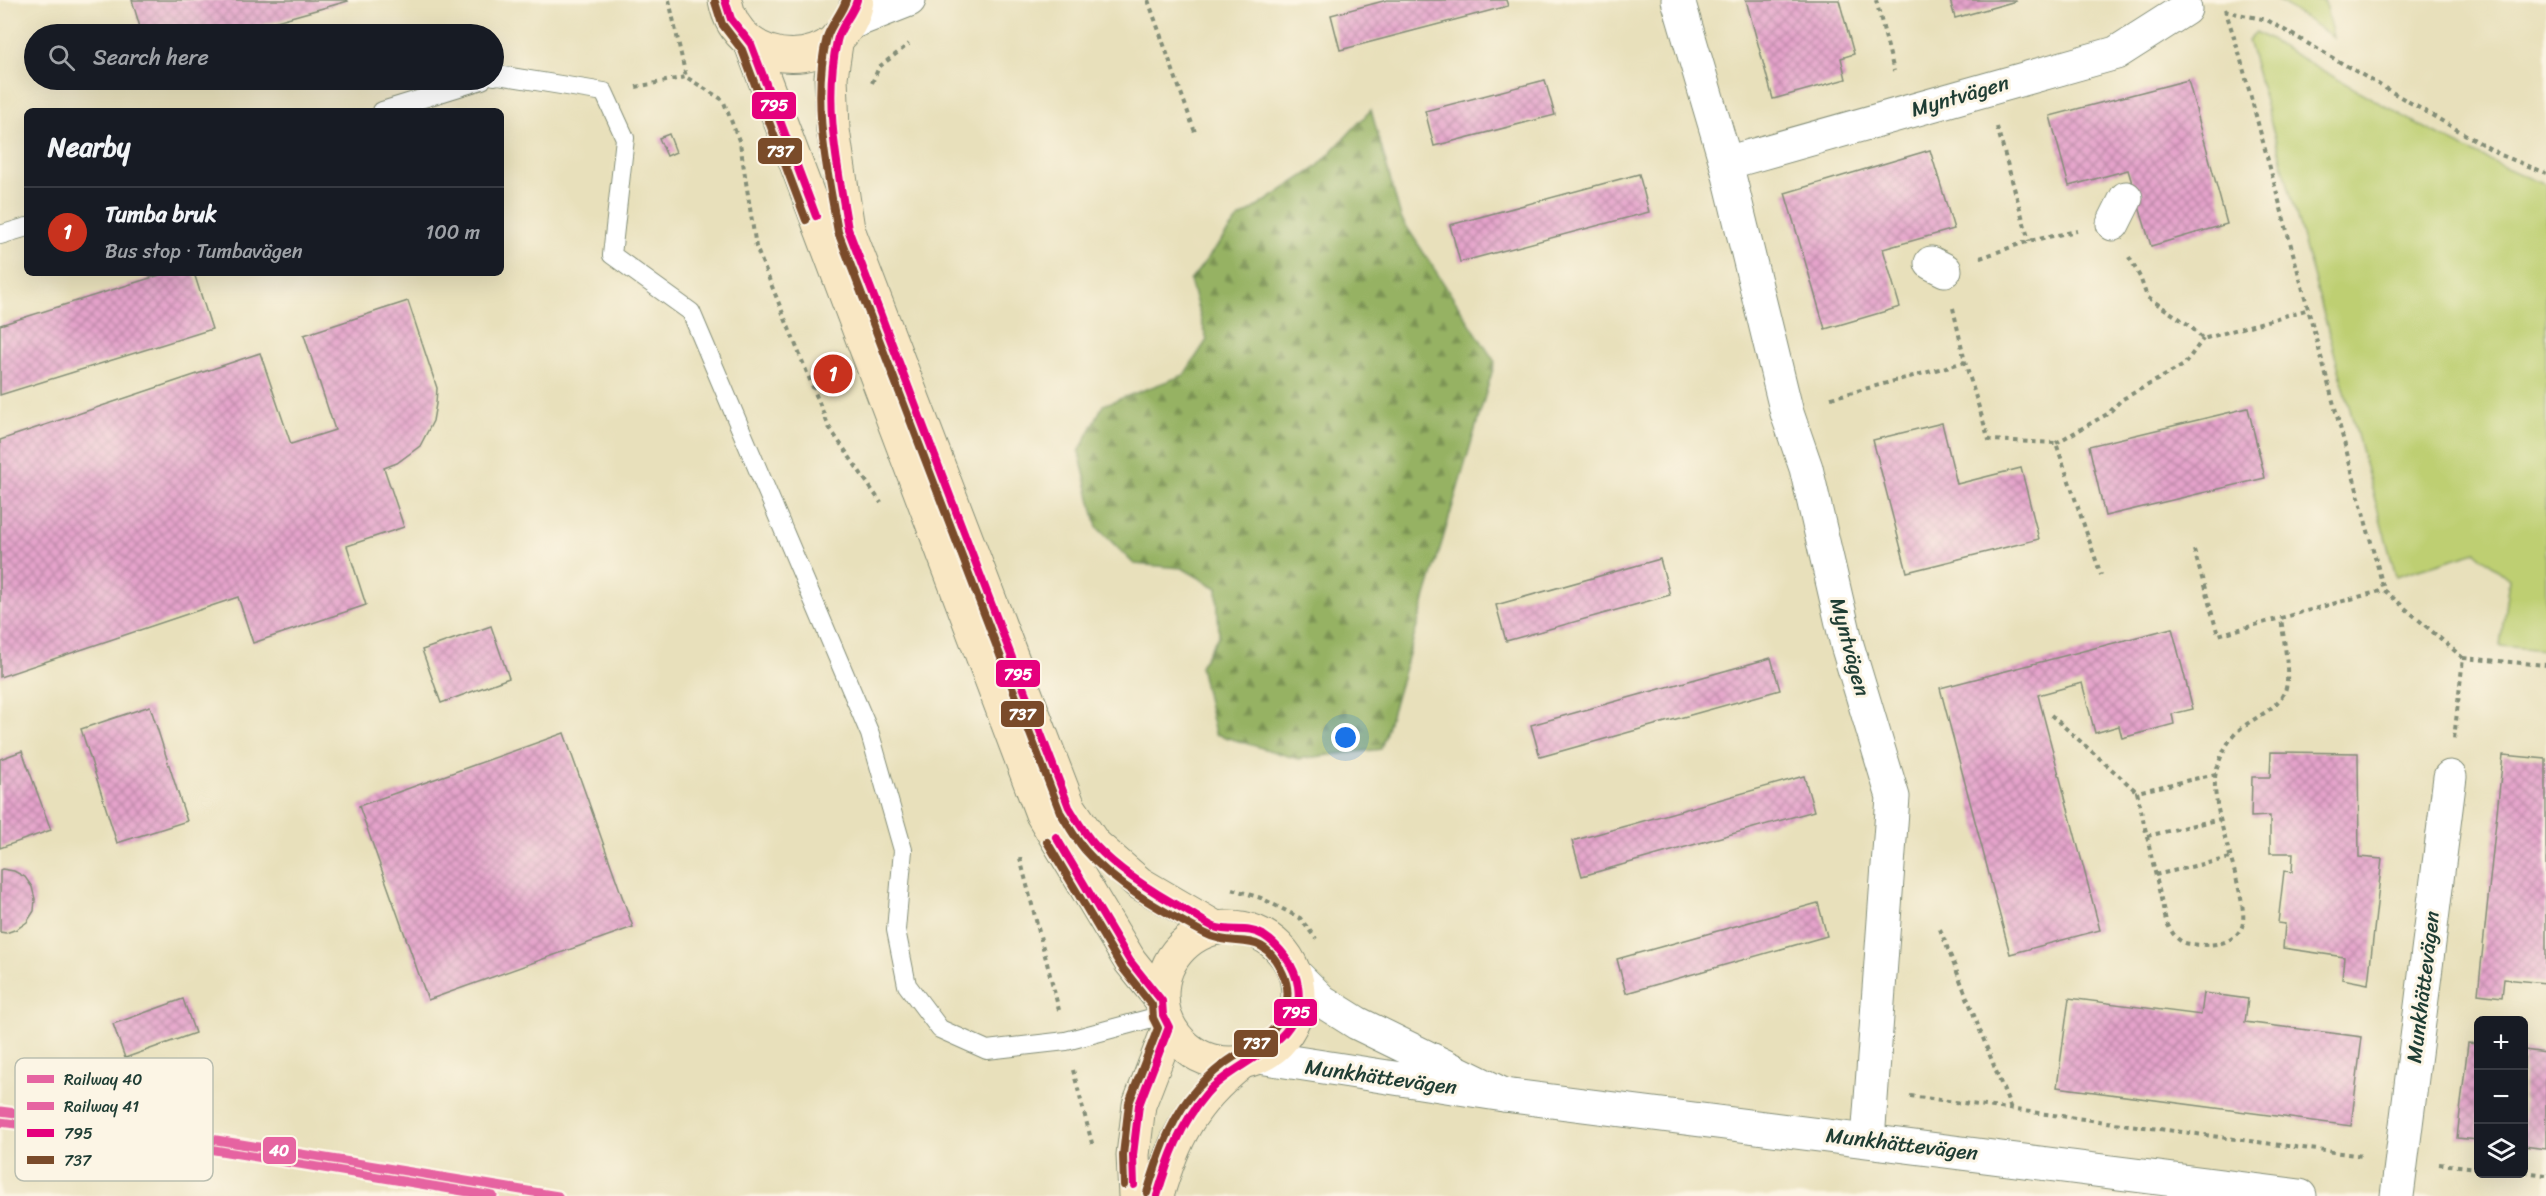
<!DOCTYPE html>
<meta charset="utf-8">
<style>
:root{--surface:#171b24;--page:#20242c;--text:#f1f3f6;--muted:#9ea1a6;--line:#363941;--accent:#c8321e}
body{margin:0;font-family:Sriracha,sans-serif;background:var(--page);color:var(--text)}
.controls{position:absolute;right:18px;bottom:18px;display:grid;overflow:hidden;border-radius:9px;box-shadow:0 6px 24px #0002}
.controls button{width:54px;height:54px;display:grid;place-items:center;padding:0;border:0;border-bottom:2px solid var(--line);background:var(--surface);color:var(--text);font:30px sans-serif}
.you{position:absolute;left:1346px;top:738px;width:21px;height:21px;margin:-15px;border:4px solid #fff;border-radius:50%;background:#1a73e8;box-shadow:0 0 0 9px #1a73e833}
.badge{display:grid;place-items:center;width:39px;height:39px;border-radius:50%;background:var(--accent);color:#fff;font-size:20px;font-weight:700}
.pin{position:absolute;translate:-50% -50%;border:3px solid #fff;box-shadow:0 2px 6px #0006}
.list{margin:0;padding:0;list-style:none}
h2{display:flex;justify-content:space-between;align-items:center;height:78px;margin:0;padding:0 24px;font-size:26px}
h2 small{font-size:20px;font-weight:400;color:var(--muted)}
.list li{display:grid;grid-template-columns:39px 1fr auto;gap:18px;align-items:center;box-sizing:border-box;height:90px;padding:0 24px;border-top:2px solid var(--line)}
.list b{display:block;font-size:22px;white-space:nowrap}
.list p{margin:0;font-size:20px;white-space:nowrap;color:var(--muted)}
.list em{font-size:20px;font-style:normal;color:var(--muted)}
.icon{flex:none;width:33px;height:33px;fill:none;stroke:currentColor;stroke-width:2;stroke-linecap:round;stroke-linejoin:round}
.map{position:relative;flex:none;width:2546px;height:1196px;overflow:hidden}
.search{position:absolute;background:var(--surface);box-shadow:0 6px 24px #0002;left:24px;top:24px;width:480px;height:66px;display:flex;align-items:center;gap:15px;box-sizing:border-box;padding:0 21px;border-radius:33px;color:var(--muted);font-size:22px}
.panel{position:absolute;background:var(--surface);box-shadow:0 6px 24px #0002;left:24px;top:108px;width:480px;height:168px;border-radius:9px}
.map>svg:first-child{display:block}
</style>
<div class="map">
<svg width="2546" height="1196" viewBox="0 0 2546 1196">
<defs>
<pattern id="forest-firs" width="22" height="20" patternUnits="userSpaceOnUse" patternTransform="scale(1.5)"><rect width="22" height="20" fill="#96b264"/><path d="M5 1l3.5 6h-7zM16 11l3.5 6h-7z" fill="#7a9253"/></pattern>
<pattern id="building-cross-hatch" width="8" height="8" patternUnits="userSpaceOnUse" patternTransform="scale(1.5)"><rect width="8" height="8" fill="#e5a3cb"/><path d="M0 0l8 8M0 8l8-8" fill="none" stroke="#b986a6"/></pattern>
</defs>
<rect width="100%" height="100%" fill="#fcf5e5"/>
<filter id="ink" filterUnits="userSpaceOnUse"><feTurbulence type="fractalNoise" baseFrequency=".0167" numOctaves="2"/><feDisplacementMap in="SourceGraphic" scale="12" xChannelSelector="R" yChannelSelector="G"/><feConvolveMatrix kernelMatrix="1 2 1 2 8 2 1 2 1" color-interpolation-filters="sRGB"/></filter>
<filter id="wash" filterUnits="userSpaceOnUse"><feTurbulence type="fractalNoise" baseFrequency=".008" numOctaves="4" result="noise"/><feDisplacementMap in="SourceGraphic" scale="24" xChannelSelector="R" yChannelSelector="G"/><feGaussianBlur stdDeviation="1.35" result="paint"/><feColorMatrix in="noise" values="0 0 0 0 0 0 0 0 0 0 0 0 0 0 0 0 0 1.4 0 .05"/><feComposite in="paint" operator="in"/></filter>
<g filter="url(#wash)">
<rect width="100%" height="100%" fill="#e8e0bb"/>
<g fill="#becf72" stroke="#6e8653" stroke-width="1.5">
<path d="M 2278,0 L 2324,0 L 2333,37 Z"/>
<path d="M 2256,32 C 2351,86 2444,144 2546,185 L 2546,650 L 2500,646 L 2509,579 L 2476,552 L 2396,576 L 2248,40 Z"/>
</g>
<path fill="url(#forest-firs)" stroke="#5a784c" stroke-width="1.5" d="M 1371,110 L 1401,218 L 1495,362 L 1381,749 L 1298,759 L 1215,734 L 1200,666 L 1219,635 L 1217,588 L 1182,568 L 1134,564 L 1097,527 L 1079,452 L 1103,405 L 1184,375 L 1207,340 L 1190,281 L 1237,220 L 1316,168 Z"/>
<g id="blocks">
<g fill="url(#building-cross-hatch)">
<path d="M 132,0 L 347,0 L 348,1 L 230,34 L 142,34 Z"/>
<path d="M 1387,0 L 1506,0 L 1508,6 L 1340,50 L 1331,15 Z"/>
<path d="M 1746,0 L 1839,0 L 1854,54 L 1841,58 L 1846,79 L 1773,99 Z"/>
<path d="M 1950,0 L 2015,0 L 2016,1 L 1955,18 Z"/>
<path d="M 1545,80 L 1555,115 L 1434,146 L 1425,111 Z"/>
<path d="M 2188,80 L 2227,224 L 2151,246 L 2128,170 L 2069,186 L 2050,116 Z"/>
<path d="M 669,134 L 676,152 L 667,156 L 659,138 Z"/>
<path d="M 1930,150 L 1954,229 L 1883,249 L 1900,307 L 1825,329 L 1785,193 Z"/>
<path d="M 1639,174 L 1649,212 L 1460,262 L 1450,225 Z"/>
<path d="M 166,273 L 194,273 L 212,329 L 0,395 L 0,325 Z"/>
<path d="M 408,301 L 437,388 L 436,404 L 433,421 L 420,446 L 397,463 L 384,468 L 404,527 L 347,546 L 366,605 L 253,643 L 238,597 L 0,677 L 0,440 L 260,353 L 291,444 L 335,430 L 304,335 Z"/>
<path d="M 2248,408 L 2265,478 L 2105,516 L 2089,446 Z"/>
<path d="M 1942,423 L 1957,484 L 2021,468 L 2039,539 L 1907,572 L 1873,440 Z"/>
<path d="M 1660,559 L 1670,595 L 1506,641 L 1496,605 Z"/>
<path d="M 491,626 L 509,678 L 441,703 L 422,650 Z"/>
<path d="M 2172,628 L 2193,709 L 2172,714 L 2174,724 L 2122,738 L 2119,726 L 2095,733 L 2082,683 L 2038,695 L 2100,930 L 2010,954 L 1940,688 Z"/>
<path d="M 1771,658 L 1780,690 L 1540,757 L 1531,725 Z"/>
<path d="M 150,706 L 187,821 L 117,843 L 81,729 Z"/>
<path d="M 564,733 L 633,927 L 428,1000 L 359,806 Z"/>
<path d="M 22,751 L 51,830 L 0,848 L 0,759 Z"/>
<path d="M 2271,752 L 2358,753 L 2359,857 L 2382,859 L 2368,984 L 2342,979 L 2344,957 L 2283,948 L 2285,924 L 2278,923 L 2284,871 L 2292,872 L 2293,853 L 2270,853 L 2270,816 L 2251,817 L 2252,777 L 2270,777 Z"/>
<path d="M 2503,755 L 2546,759 L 2546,983 L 2504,979 L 2502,997 L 2478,994 Z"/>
<path d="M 1804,776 L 1814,811 L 1582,876 L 1572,841 Z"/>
<path d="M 2,869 L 14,871 L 25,877 L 32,887 L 35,899 L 34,911 L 27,922 L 17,929 L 6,933 L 0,932 L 0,870 Z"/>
<path d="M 1818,903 L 1827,936 L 1626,993 L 1617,959 Z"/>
<path d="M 2204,993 L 2248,999 L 2245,1022 L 2362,1037 L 2351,1126 L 2057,1087 L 2069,998 L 2201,1015 Z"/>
<path d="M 183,999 L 195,1033 L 125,1058 L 113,1024 Z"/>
<path d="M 2468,1043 L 2478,1044 L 2478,1140 L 2457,1138 Z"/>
<path d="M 2524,1050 L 2546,1053 L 2546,1149 L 2524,1146 Z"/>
</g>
</g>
</g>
<g filter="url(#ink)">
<use href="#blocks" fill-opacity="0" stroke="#848e78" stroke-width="1.5"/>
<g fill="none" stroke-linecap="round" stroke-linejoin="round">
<g stroke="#848e78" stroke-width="20">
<g id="service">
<path d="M 494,76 L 498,75 L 604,92 L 625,138 L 612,255 L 691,312 L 870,734 L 903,850 L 896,930 L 907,985 L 940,1029 L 987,1050 L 1066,1041 L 1163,1015"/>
<path d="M 382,111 L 482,80"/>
<path d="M 0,235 L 27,227"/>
</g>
</g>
<g stroke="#848e78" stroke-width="35">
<g id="minor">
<path d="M 1678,0 L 1726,163 L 1787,413 L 1806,468 L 1847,645 L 1893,797 L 1868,1140"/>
<path d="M 848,24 L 909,0"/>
<path d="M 1726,163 L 2116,53 L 2185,9"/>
<path d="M 2113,224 L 2126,198"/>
<path d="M 1931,263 L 1945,270"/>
<path d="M 1259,1057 L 1504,1095 L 1357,1023 L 1322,1001 L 1295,974"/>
<path d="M 1504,1095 L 2300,1196"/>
<path d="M 2397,1196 L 2450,777"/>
</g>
</g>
<g stroke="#848e78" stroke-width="35">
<g id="secondary">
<path d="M 725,0 C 738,74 846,74 857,0"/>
<path d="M 837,37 L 831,77 L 833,130 L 848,229 L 1069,807 L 1094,844 L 1139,883 L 1216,928"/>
<path d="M 751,44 L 1042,814 L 1130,961 L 1162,1001"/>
<circle cx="1230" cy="995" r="68"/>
<path d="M 1135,1196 L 1133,1155 L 1139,1105 L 1169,1027"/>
<path d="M 1157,1196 C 1174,1137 1192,1103 1240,1064"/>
</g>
</g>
<g stroke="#848e78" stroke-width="4" stroke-dasharray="4.5 4.5" stroke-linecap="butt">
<path d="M 669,0 L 686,77 L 723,100 L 740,143 L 756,247 L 829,427 L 881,503"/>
<path d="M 1148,0 L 1196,135"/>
<path d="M 1876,0 L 1894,71"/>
<path d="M 2225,9 L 2239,53 L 2384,590 L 2463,658 L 2454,739"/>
<path d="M 2224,11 L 2267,20 L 2501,155 L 2546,173"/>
<path d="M 872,83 L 879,67 L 909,44"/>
<path d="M 636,87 L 686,77"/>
<path d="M 1997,127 L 2029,241"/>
<path d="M 2129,257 L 2140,277 L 2147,297 L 2189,325 L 2203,339 L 2309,309"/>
<path d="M 1980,258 L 2029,241 L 2077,231"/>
<path d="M 1953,308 L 1965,362 L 1989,440 L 2056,443 L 2101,575"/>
<path d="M 1831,398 L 1965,362"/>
<path d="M 2056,443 L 2109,413 L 2121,400 L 2184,365 L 2203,339"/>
<path d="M 2194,550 L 2218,635 L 2384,590"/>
<path d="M 2463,658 L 2546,665"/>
<path d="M 2051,715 L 2137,792"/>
<path d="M 2216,774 L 2137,792 L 2166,921 C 2172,933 2177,943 2191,944 C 2208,946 2231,946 2241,929 C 2254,906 2207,809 2216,772 C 2220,757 2227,740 2240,729 C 2255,717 2276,710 2285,691 C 2291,676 2283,635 2281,618"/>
<path d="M 2147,836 L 2220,819"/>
<path d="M 1020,858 L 1059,1010"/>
<path d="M 2155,875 L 2230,858"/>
<path d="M 1232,889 L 1261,898 L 1300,918 L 1316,939"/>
<path d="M 1940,929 L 2011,1109"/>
<path d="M 1073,1070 L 1093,1147"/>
<path d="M 1910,1096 L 2363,1156"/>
<path d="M 2439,1164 L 2478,1168"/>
<path d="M 2524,1172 L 2546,1175"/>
</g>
<use href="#service" stroke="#fff" stroke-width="18"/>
<use href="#minor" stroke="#fff" stroke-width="33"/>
<use href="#secondary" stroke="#f9e7c3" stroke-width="33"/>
<g stroke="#fcf5e5" stroke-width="12">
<g id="bus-1">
<path d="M 725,0 L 731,19 L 751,44 L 816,216"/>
<path d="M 857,0 C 853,15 840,26 837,41 C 823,103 838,168 848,229 L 1069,807 C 1077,820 1084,833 1095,845 C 1120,872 1154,893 1187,911 C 1196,916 1205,923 1214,927 C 1230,933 1248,926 1263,935 C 1280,946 1295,966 1298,986 C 1307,1045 1236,1059 1206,1094 C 1181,1123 1168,1159 1157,1196"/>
<path d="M 1056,837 L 1130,961 L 1162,1001 L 1163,1015 L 1169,1027 L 1139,1105 L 1133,1155 L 1134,1185"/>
</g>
</g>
<g stroke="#fcf5e5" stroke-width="12">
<g id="bus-2">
<path d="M 846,0 C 842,13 831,24 827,37 C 811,100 827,169 838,232 L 1060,812 C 1068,825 1075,838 1085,850 C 1116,886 1163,911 1204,933 C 1237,951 1261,925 1283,974 C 1288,985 1289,994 1286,1005 C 1277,1038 1250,1045 1225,1063 C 1212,1073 1200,1084 1189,1098 C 1168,1126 1157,1160 1147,1193"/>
<path d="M 715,2 L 722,24 L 742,50 L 806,220"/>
<path d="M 1047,842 L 1121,966 L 1152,1005 L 1153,1018 L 1158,1028 L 1129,1103 L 1123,1155 L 1124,1185"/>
</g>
</g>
<use href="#bus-1" stroke="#e5007d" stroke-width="8"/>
<use href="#bus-2" stroke="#7a4b2a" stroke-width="8"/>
<g stroke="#fcf5e5" stroke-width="14">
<path id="rail-1" d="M 0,1111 L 180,1134 L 558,1196"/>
</g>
<g stroke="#fcf5e5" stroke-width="14">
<path id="rail-2" d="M 0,1122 L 178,1144 L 493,1196"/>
</g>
<use href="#rail-1" stroke="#e664a1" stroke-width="9"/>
<use href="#rail-2" stroke="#e664a1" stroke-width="9"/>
</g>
</g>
<g text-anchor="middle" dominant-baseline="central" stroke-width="6" stroke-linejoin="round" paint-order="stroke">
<g font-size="21" fill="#1f3d34" stroke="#fcf5e5">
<text transform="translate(1960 96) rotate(-16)">Myntvägen</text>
<text transform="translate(1850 647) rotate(75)">Myntvägen</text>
<text transform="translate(2423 987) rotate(-83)">Munkhättevägen</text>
<text transform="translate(1381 1077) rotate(8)">Munkhättevägen</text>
<text transform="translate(1902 1144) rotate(7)">Munkhättevägen</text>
</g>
</g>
<rect x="15" y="1058" width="198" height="123" rx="9" fill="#fcf5e5" stroke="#babeb0" stroke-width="1.5"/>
<rect x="27" y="1075" width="27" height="8" fill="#e664a1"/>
<rect x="27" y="1102" width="27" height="8" fill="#e664a1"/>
<rect x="27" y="1129" width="27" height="8" fill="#e5007d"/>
<rect x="27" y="1156" width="27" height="8" fill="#7a4b2a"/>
<g font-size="16" fill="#1f3d34">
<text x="64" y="1085">Railway 40</text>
<text x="64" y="1112">Railway 41</text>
<text x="64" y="1139">795</text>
<text x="64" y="1166">737</text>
</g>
<g stroke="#fcf5e5" stroke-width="2">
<rect x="751" y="91" width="46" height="29" rx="6" fill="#e5007d"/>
<rect x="757" y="137" width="46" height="28" rx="6" fill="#7a4b2a"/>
<rect x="995" y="659" width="46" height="29" rx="6" fill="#e5007d"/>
<rect x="1000" y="700" width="45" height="28" rx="6" fill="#7a4b2a"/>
<rect x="1273" y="998" width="45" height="29" rx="6" fill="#e5007d"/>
<rect x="1233" y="1029" width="46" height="29" rx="6" fill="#7a4b2a"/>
<rect x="262" y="1136" width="35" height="29" rx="6" fill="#e664a1"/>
</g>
<g font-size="16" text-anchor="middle" font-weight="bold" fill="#fff">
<text x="774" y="111">795</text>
<text x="780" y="157">737</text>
<text x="1018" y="680">795</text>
<text x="1022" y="720">737</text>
<text x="1296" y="1018">795</text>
<text x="1256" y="1049">737</text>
<text x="279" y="1156">40</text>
</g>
</svg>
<div class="controls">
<button>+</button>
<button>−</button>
<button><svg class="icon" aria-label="layers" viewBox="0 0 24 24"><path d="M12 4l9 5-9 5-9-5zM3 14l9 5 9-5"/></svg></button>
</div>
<div class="you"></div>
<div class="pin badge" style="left:833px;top:374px">1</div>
<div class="search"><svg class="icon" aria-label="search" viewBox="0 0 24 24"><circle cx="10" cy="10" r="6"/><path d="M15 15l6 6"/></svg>Search here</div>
<section class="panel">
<h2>Nearby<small></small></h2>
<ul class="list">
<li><span class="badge">1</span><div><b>Tumba bruk</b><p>Bus stop · Tumbavägen</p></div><em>100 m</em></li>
</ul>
</section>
</div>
